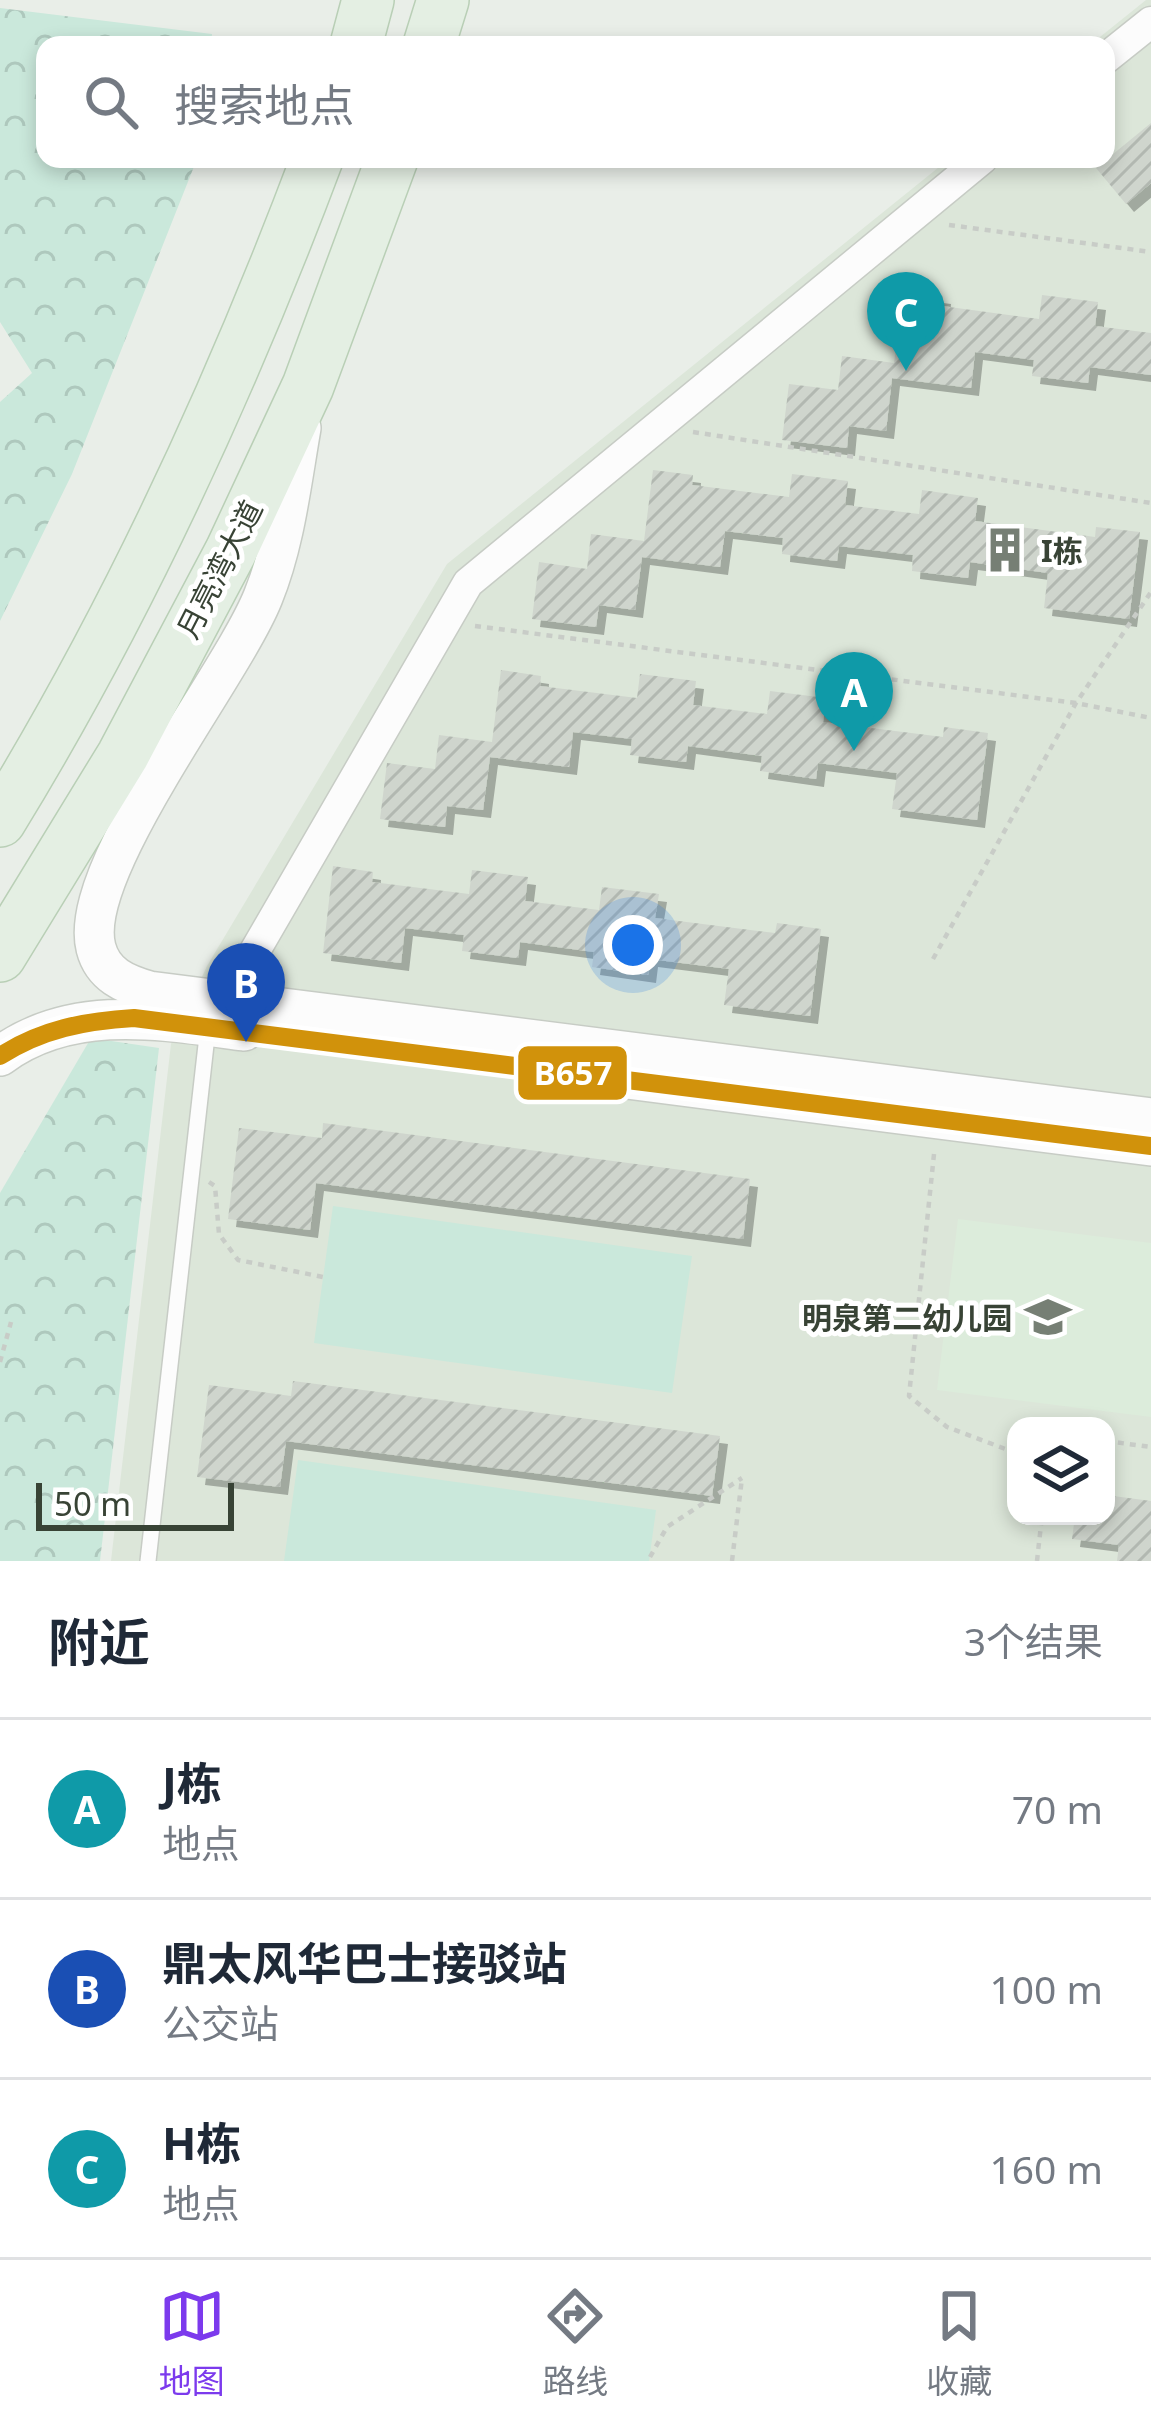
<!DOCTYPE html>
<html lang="zh">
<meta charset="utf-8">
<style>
:root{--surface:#fff;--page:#f2f2f3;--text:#1f2937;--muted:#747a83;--line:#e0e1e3;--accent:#7c3aed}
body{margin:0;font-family:"Noto Sans","Noto Sans SC",sans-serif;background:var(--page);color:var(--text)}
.controls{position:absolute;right:36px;bottom:36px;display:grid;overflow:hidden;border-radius:24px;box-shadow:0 6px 18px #0003}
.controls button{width:108px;height:108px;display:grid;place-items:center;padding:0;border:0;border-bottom:3px solid var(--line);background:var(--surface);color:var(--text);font:60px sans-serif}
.scale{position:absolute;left:36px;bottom:30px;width:198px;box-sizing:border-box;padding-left:12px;border:6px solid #384335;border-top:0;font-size:33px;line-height:42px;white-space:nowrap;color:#384335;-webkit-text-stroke:9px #fff;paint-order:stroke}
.you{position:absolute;left:633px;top:945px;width:42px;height:42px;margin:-30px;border:9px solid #fff;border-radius:50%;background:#1a73e8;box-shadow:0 0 0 18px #1a73e833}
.badge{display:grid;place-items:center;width:78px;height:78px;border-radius:50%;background:var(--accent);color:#fff;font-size:39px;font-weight:700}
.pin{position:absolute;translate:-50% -99px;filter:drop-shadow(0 3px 6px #0008)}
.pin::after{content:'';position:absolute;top:63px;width:42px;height:36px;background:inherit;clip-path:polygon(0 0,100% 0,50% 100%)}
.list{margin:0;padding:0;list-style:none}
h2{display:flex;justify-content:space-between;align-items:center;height:156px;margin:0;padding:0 48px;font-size:51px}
h2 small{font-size:39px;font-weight:400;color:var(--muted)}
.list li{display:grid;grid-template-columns:78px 1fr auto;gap:36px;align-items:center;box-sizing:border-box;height:180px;padding:0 48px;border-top:3px solid var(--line)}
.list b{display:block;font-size:45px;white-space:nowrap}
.list p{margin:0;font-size:39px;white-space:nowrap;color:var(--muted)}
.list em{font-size:39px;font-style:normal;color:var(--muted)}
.icon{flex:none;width:66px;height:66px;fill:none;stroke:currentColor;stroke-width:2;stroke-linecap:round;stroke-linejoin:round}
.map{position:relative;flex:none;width:1151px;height:1561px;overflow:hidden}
.search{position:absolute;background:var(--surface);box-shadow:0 6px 18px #0003;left:36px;right:36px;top:36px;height:132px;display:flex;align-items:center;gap:30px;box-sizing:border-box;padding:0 42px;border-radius:24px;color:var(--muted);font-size:45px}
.sheet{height:696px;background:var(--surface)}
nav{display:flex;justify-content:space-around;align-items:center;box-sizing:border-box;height:168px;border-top:3px solid var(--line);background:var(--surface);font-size:33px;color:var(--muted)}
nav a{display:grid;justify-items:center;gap:6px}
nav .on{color:var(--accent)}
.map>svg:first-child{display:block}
</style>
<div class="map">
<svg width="1151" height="1561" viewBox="0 0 1151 1561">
<defs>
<pattern id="forest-crowns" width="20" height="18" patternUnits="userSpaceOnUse" patternTransform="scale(3)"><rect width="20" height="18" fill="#cae8db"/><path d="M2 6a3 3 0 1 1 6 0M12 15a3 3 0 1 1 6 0" fill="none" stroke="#aec8bd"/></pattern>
<pattern id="building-hatch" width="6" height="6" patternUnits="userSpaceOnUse" patternTransform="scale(3)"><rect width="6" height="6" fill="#cfd5cd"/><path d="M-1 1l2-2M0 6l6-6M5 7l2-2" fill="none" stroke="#b2b8b1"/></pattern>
<filter id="shadow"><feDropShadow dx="8" dy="8" stdDeviation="0" flood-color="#0004"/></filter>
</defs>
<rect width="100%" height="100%" fill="#e9eee8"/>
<path fill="#dce6d9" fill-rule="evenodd" d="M 1146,0 L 1151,0 L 1151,1561 L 111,1561 L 171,1044 L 207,966 L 447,564 L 949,159 L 1106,159 L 1106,45 L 1090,45 ZM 1016,1426 L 1106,1426 L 1106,1516 L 1016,1516 Z"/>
<path fill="#dcecdb" d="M 958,1219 L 1151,1243 L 1151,1417 L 937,1390 Z"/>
<g fill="#cae8db">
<path d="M 333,1206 L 692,1256 L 672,1393 L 314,1343 Z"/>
<path d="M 298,1460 L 656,1510 L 649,1561 L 284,1561 Z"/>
</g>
<g fill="url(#forest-crowns)">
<path d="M 0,8 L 212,34 L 211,45 L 45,45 L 45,159 L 197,159 L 72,474 L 0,621 L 0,402 L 32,373 L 0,322 Z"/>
<path d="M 91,1038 L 159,1048 L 100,1561 L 0,1561 L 0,1193 Z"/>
</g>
<g fill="url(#building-hatch)" filter="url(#shadow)">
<path d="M 1151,123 L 1151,183 L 1126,204 L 1096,168 Z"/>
<path d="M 903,291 L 943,296 L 942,306 L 1039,319 L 1042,295 L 1098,302 L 1095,326 L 1151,333 L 1151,375 L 1090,367 L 1088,383 L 1032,376 L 1034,360 L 975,352 L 971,388 L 892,378 L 886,431 L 849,426 L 847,448 L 782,440 L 789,384 L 838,390 L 842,356 L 894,363 Z"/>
<path d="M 653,470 L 693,475 L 692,485 L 789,497 L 792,474 L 848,481 L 845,505 L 919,514 L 922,490 L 978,498 L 975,521 L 1095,537 L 1096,527 L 1140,532 L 1129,619 L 1044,608 L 1048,573 L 970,562 L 968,578 L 912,571 L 913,555 L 839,546 L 837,561 L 782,554 L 783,538 L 725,531 L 720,567 L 642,557 L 635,610 L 599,605 L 596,627 L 532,619 L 539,562 L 587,569 L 591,534 L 644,541 Z"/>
<path d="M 501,670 L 541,676 L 540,686 L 637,698 L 640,674 L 696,681 L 693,705 L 767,714 L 770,691 L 826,698 L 823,722 L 943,737 L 944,727 L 988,733 L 977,820 L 892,809 L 897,773 L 818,763 L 816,779 L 760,771 L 762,756 L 688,746 L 686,762 L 630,755 L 632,739 L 573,732 L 569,767 L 490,757 L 483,810 L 447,806 L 445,827 L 380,819 L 387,763 L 435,769 L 439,735 L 492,742 Z"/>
<path d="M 333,866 L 373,872 L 372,882 L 469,894 L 472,870 L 528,877 L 525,901 L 599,910 L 602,887 L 659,894 L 655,918 L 775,933 L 777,923 L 821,929 L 810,1016 L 724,1005 L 729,969 L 650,959 L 648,975 L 592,967 L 594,952 L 520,942 L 518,958 L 462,951 L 464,935 L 405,928 L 401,963 L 323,953 Z"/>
<path d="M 323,1123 L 750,1179 L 743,1239 L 316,1183 L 310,1230 L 228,1219 L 239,1128 L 322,1138 Z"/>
<path d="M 293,1381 L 720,1436 L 712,1496 L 286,1441 L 280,1487 L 197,1477 L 209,1385 L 291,1396 Z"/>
<path d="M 1106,1495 L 1151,1501 L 1151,1561 L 1117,1561 L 1119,1545 L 1072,1539 L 1075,1516 L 1106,1516 Z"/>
</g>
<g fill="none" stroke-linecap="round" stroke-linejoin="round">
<g stroke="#c7ccc5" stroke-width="18">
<path id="service" d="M 148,1561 L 208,1027"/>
</g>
<g stroke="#c7ccc5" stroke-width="33">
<g id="minor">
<path d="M 1106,58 L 1151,22"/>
<path d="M 226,1001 L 468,583 L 982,159"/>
</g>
</g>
<g stroke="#c7ccc5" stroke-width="42">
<g id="tertiary">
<path d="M 301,428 C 291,485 285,543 263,597 C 231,677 76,871 96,948 C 103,975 125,984 149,991 L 1151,1118"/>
<path d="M 0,1056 C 72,1003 161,1020 244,1031"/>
<path d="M 588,1074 L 1151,1146"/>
</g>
</g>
<g stroke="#b9cfb6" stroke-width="54">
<g id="primary">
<path d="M 356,45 L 368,0"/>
<path d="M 429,45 L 443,0"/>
<path d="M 0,821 C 128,612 231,388 317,159"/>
<path d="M 0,956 L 123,755 L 231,551 L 308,386 L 392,159"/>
</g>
</g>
<g stroke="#c8ccc7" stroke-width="4.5" stroke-dasharray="6 6" stroke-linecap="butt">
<path d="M 949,225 L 1151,252"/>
<path d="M 693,432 L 1151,503"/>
<path d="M 475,626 L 1076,703 L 1151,718"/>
<path d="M 933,959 L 1076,703 L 1151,592"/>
<path d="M 934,1154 L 909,1396 L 947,1427 L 1016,1453"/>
<path d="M 209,1182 L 215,1186 L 219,1234 L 238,1260 L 323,1277"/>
<path d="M 0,1362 L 11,1322"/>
<path d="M 1106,1441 L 1151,1447"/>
<path d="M 650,1557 L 667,1527 L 742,1478"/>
<path d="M 732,1561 L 742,1478"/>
<path d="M 1037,1561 L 1042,1516"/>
</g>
<use href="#service" stroke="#fcfcfc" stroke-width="15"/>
<use href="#minor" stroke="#fcfcfc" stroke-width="30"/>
<use href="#tertiary" stroke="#fcfcfc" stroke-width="39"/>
<use href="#primary" stroke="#e4efe3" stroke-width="51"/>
<g stroke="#fff" stroke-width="27">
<path id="bus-1" d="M 0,1056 C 42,1029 85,1021 134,1018 L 1151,1146"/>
</g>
<use href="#bus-1" stroke="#d1920b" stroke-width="18"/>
</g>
<defs>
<g id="building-bare" transform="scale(3.6)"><path d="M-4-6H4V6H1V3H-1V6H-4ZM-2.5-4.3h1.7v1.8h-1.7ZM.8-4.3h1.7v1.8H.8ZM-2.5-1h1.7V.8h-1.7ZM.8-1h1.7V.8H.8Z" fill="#767f74" stroke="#fff" stroke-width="2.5" paint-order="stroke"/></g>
<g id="school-bare" transform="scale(3.6)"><path d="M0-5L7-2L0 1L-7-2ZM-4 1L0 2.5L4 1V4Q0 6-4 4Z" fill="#767f74" stroke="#fff" stroke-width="2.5" paint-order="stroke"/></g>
</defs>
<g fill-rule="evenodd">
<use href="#building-bare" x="1005" y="550"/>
<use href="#school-bare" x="1048" y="1317"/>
</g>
<g text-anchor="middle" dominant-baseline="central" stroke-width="10" stroke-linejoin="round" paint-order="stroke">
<g font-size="30" font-weight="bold" fill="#384335" stroke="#fff" text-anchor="start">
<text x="1041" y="550">I栋</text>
<text x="1012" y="1317" text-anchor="end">明泉第二幼儿园</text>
</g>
<g font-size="30" fill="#384335" stroke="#fff">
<text transform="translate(219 569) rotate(-63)">月亮湾大道</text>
</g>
</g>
<rect stroke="#fff" stroke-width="4.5" x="516" y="1044" width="113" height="58" rx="12" fill="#d1920b"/>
<g font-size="33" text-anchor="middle" font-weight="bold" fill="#fff">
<text x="573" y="1085">B657</text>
</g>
</svg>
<div class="controls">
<button><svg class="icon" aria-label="layers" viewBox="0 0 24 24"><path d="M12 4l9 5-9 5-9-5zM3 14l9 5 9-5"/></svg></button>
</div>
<div class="scale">50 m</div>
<div class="you"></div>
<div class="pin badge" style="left:854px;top:751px;background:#0f9aa8">A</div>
<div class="pin badge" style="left:246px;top:1042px;background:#1a4fb4">B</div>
<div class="pin badge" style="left:906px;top:371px;background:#0f9aa8">C</div>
<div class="search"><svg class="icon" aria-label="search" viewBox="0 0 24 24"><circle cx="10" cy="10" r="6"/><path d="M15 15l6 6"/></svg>搜索地点</div>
</div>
<section class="sheet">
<h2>附近<small>3个结果</small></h2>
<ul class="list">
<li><span class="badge" style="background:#0f9aa8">A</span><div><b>J栋</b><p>地点</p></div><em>70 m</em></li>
<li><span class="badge" style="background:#1a4fb4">B</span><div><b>鼎太风华巴士接驳站</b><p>公交站</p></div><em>100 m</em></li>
<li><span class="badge" style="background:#0f9aa8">C</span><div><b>H栋</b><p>地点</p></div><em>160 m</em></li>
</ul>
</section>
<nav>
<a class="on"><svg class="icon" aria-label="map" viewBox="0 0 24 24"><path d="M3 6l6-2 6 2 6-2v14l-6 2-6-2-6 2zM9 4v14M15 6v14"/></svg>地图</a>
<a><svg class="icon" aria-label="directions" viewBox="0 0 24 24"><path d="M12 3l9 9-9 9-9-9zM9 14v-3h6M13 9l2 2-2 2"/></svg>路线</a>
<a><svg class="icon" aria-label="saved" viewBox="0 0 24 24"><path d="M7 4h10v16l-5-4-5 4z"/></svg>收藏</a>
</nav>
